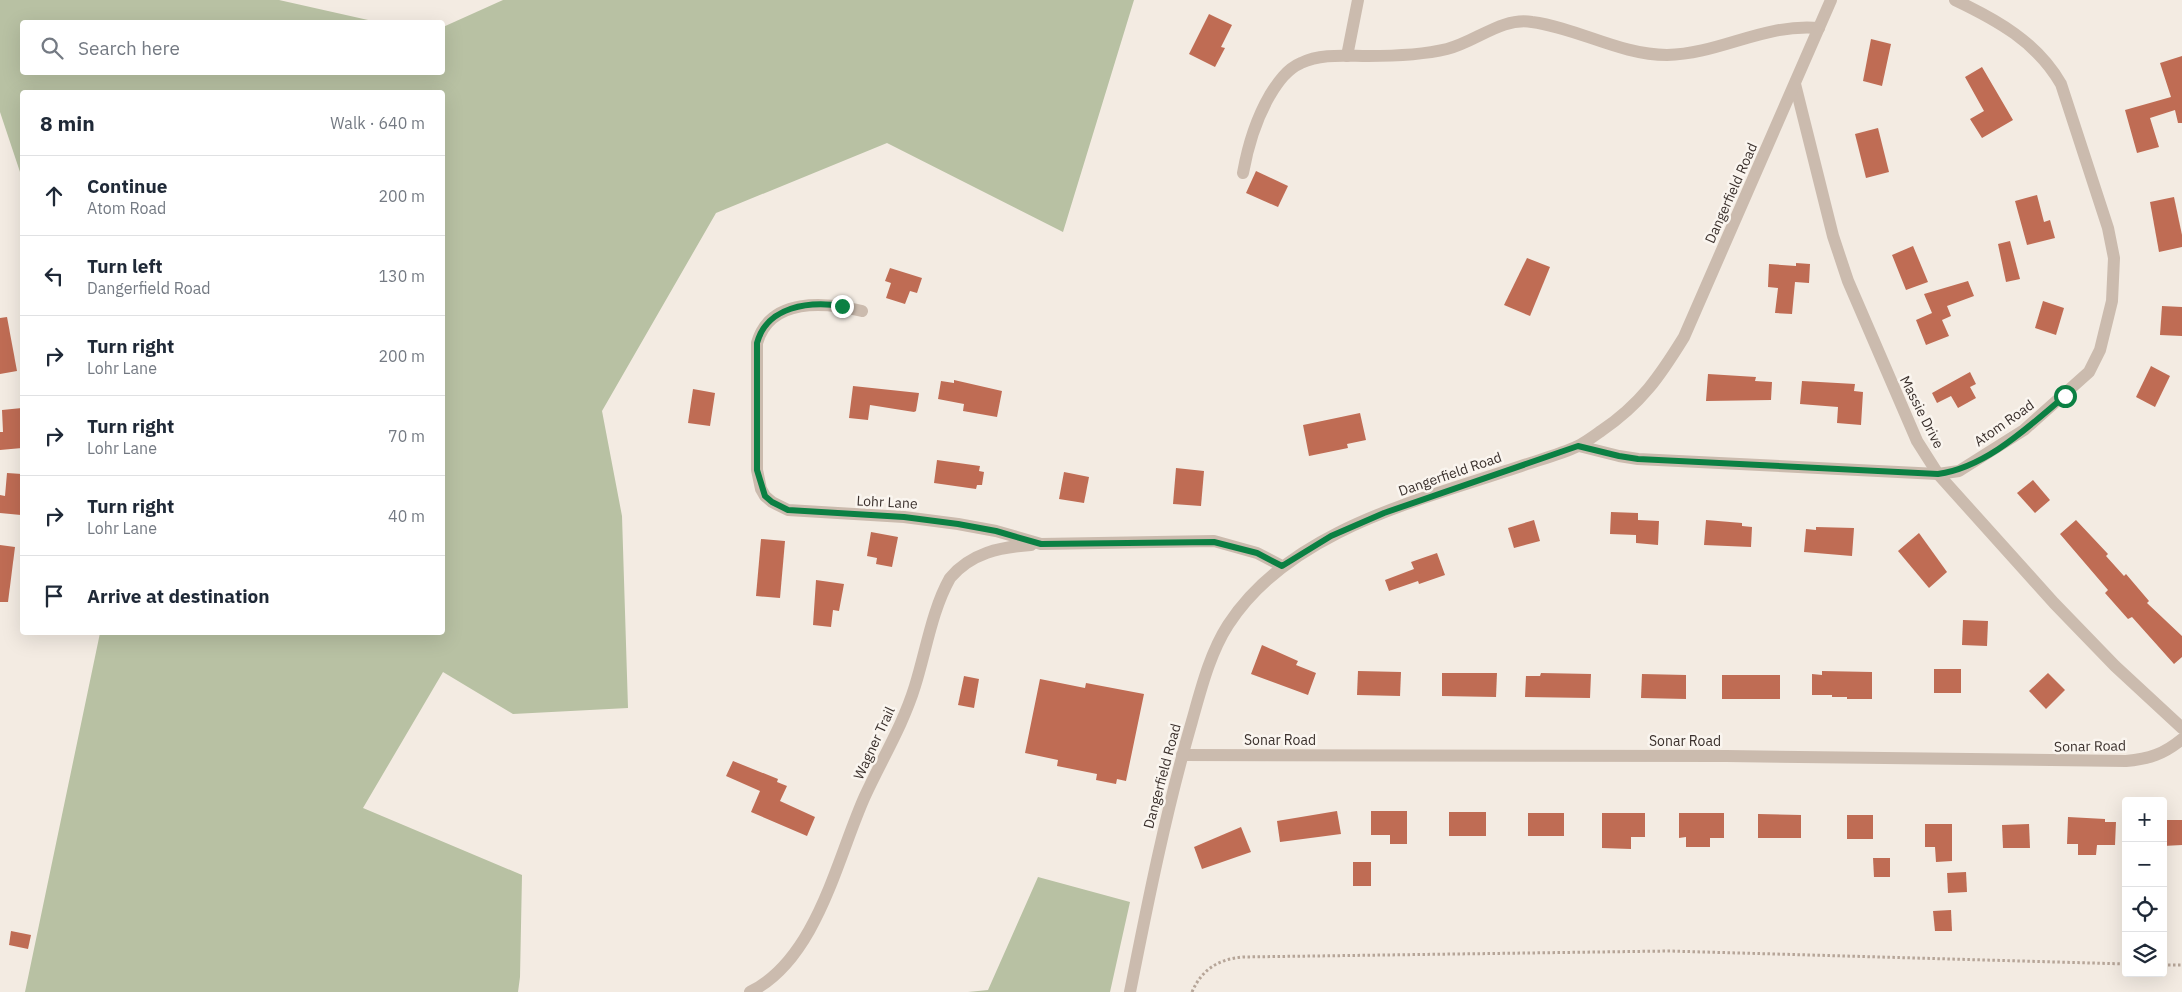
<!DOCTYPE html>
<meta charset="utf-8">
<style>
:root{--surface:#fff;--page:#f6f6f7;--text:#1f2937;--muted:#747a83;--line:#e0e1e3}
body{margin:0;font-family:"IBM Plex Sans",sans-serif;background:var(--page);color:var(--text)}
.controls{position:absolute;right:15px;bottom:15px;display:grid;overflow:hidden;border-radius:5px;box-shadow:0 5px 20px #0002}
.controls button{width:45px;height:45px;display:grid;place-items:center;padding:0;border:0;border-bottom:1px solid var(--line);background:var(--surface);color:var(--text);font:25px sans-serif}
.stop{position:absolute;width:15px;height:15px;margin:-11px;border:4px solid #0b8043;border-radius:50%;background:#fff}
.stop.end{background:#0b8043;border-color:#fff;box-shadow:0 1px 5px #0008}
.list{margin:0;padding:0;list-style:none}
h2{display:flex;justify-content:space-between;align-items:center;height:65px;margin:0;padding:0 20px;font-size:21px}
h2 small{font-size:16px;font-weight:400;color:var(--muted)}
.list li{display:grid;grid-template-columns:32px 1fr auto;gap:15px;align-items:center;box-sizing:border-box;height:80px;padding:0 20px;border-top:1px solid var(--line)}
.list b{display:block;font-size:19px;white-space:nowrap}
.list p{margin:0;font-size:16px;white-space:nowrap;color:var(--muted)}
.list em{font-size:16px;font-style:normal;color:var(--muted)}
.icon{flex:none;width:28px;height:28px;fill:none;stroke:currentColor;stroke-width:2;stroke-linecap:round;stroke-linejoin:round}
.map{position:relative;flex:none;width:2182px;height:992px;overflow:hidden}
.search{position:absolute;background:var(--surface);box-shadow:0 5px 20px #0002;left:20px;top:20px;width:425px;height:55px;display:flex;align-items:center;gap:12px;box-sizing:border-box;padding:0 18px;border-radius:5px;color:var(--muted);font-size:19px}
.panel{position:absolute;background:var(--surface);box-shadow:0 5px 20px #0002;left:20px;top:90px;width:425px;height:545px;border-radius:5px}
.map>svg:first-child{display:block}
</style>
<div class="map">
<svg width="2182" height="992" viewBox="0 0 2182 992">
<rect width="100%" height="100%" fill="#f3ebe2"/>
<g fill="#b8c1a3">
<path d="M 0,0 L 279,0 L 377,22 L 22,22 L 22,72 L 442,72 L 443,27 L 503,0 L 1134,0 L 1063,232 L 887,143 L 716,213 L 602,411 L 622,516 L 628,708 L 513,714 L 443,672 L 363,808 L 522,875 L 520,977 L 518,992 L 25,992 L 100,633 L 442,632 L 442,92 L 22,92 L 22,178 L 0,112 Z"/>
<path d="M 1038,877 L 1130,902 L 1110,992 L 968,992 L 988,990 Z"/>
</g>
<g fill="#bf6c54">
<path d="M 1209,14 L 1232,25 L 1221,47 L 1225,48 L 1215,67 L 1189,54 Z"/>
<path d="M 1871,39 L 1891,44 L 1882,86 L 1863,81 Z"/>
<path d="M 2182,56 L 2182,123 L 2178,123 L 2175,110 L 2150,118 L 2159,147 L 2137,153 L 2125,110 L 2171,97 L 2160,63 Z"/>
<path d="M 1982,67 L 2013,120 L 1982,138 L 1970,119 L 1984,111 L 1965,77 Z"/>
<path d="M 1878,128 L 1889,172 L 1866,178 L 1855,134 Z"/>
<path d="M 1256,171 L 1288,186 L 1278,207 L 1246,193 Z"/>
<path d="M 2037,195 L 2044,222 L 2050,220 L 2055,238 L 2027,245 L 2015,201 Z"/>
<path d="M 2174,197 L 2182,235 L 2182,247 L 2159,252 L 2150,202 Z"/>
<path d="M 2010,241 L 2020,279 L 2006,282 L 1998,244 Z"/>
<path d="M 1913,246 L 1928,282 L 1906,290 L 1892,255 Z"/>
<path d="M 1527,258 L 1550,267 L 1530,316 L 1504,305 Z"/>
<path d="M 1796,263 L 1810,264 L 1809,283 L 1795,282 L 1792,314 L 1775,313 L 1778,288 L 1768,287 L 1769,264 L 1796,266 Z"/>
<path d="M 890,268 L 922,278 L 917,293 L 910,291 L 905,304 L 886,298 L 891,283 L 885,281 Z"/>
<path d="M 1968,281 L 1974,296 L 1947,306 L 1951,316 L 1942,320 L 1949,336 L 1926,345 L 1916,320 L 1932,313 L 1924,294 Z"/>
<path d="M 2043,301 L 2064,308 L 2056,335 L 2035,328 Z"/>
<path d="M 2162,306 L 2182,307 L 2182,336 L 2160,335 Z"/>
<path d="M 7,317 L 17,371 L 0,374 L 0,318 Z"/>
<path d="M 2151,366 L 2170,376 L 2155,407 L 2136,397 Z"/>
<path d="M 1970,372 L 1976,384 L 1970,387 L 1976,398 L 1958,408 L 1951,396 L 1937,403 L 1932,393 Z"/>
<path d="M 1708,374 L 1756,377 L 1755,381 L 1772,382 L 1771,400 L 1706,401 Z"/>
<path d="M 954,380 L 1002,391 L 997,417 L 963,411 L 964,404 L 938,399 L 941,381 L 954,383 Z"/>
<path d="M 1802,381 L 1855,384 L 1854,391 L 1863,392 L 1861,425 L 1837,423 L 1838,407 L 1800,404 Z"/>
<path d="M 853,386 L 919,393 L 916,411 L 914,412 L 870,405 L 868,420 L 849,418 Z"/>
<path d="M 693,389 L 715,393 L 710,426 L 688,423 Z"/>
<path d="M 22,408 L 22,448 L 0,450 L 0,432 L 3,432 L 2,410 Z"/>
<path d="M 1360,413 L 1366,440 L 1347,444 L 1348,448 L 1309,456 L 1303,425 Z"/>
<path d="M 937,460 L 980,466 L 979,471 L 984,472 L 982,485 L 977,485 L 976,489 L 934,483 Z"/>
<path d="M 1176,468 L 1204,471 L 1201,506 L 1173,504 Z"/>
<path d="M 1064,472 L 1089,477 L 1084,503 L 1059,499 Z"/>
<path d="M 7,473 L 22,474 L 21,515 L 0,513 L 0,495 L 5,496 Z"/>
<path d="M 2033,480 L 2050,500 L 2035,513 L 2017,493 Z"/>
<path d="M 1611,512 L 1638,513 L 1638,520 L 1659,521 L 1658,545 L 1636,543 L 1636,535 L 1610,534 Z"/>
<path d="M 1534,520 L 1540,541 L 1514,548 L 1508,528 Z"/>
<path d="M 1706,520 L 1742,523 L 1742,526 L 1752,527 L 1751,547 L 1704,545 Z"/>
<path d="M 2076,520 L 2108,554 L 2106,556 L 2124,576 L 2126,574 L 2149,601 L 2147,603 L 2182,636 L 2182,657 L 2174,664 L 2132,617 L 2128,619 L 2105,593 L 2108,590 L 2060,534 Z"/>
<path d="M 1816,527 L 1854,528 L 1852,556 L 1804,552 L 1806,529 L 1816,530 Z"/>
<path d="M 871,532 L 898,537 L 892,567 L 876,564 L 877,558 L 867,556 Z"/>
<path d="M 1919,533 L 1947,572 L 1929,588 L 1898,551 Z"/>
<path d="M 761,539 L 785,541 L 780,598 L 756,596 Z"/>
<path d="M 0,545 L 15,547 L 8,602 L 0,602 Z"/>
<path d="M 1437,553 L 1445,575 L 1419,584 L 1418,581 L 1389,591 L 1385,580 L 1414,569 L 1411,562 Z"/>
<path d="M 816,580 L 844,584 L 839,611 L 833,610 L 831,627 L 813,625 Z"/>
<path d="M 1963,620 L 1988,621 L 1987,646 L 1962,645 Z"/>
<path d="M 1262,645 L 1298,661 L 1296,665 L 1316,673 L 1308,695 L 1251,674 Z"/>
<rect x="1934" y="669" width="27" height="24"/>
<path d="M 1358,671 L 1401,672 L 1400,696 L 1357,695 Z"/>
<path d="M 1822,671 L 1872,672 L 1872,699 L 1847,699 L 1847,697 L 1832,697 L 1832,695 L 1812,695 L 1812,674 L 1822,675 Z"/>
<path d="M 1442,673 L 1497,673 L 1496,697 L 1442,696 Z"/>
<path d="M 1541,673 L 1591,674 L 1590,698 L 1525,697 L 1526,676 L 1540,676 Z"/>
<path d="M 2048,673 L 2065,690 L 2046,709 L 2029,691 Z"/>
<path d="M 1642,674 L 1686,675 L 1686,699 L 1641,698 Z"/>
<rect x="1722" y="675" width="58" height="24"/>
<path d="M 964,676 L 979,679 L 974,708 L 958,705 Z"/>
<path d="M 1040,679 L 1085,688 L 1086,683 L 1144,694 L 1126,781 L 1117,779 L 1116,784 L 1096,780 L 1097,774 L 1057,766 L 1058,760 L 1025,753 Z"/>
<path d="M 733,761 L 778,779 L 777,782 L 787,786 L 780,801 L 815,817 L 807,836 L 751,812 L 760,791 L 726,776 Z"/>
<path d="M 1337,811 L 1341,834 L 1280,842 L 1277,821 Z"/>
<path d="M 1371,811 L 1407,811 L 1407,844 L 1390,844 L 1390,835 L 1371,835 Z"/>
<rect x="1449" y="812" width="37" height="24"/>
<rect x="1528" y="813" width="36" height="23"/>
<path d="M 1602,813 L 1645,813 L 1645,837 L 1631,837 L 1631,849 L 1602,848 Z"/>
<path d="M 1679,813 L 1724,813 L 1724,838 L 1710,838 L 1710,847 L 1686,847 L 1686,837 L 1679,838 Z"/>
<path d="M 1758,814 L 1801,815 L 1801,838 L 1758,838 Z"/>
<rect x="1847" y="815" width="26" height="24"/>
<path d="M 2068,817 L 2105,819 L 2105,822 L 2116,822 L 2115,845 L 2097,845 L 2096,855 L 2078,855 L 2078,844 L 2067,844 Z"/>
<path d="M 2163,820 L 2182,820 L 2182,845 L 2163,846 Z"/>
<path d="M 1925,824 L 1952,824 L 1952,861 L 1936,862 L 1935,847 L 1925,847 Z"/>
<path d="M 2029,824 L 2030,848 L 2003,848 L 2002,825 Z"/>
<path d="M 1241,827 L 1251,852 L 1202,869 L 1194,847 Z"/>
<path d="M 1873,858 L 1890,858 L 1890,877 L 1874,877 Z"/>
<rect x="1353" y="862" width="18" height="24"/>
<path d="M 1966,872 L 1967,892 L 1948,893 L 1947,873 Z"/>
<path d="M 1951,910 L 1952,931 L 1935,931 L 1933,911 Z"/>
<path d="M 11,931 L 31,935 L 28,949 L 9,945 Z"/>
</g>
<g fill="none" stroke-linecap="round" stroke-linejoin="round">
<g stroke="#b6a598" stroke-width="3" stroke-dasharray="2.5 2.5" stroke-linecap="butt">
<path d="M 2163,965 L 2182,965"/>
<path d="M 1192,992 C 1202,969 1219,959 1243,957 L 1669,951 L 2126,964"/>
</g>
<g stroke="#cbbbae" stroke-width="12">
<path d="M 1347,56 L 1358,0"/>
<path d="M 1795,84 L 1833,236 L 1848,281 L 1917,441 L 1938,474 L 2054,603 L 2115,666 L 2182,728"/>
<path d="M 1243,173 C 1248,145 1256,119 1270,95 C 1278,82 1287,69 1301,63 C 1321,53 1346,56 1368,56 C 1394,56 1422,55 1447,49 C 1476,42 1501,17 1532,22 C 1578,28 1620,55 1667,55 C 1720,54 1764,23 1819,28"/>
<path d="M 862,311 C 825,302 770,297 757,343 L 757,470 L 761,489 L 765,496 L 772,502 L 788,510 L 904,517 L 958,524 L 996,531 L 1041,544 L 1214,541 L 1257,553 L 1282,566"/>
<path d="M 1579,446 L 1619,456 L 1638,459 L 1938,474 L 1959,471 L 2024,430 L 2089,372 L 2100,350 L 2112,301 L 2114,258 L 2108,228 L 2061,84 C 2037,42 1997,20 1955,0"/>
<path d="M 1182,755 L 1726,756 L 2126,761 C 2149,759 2164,754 2182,739"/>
<path d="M 750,992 C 817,959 837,858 865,796 C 882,759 903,725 915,686 C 926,651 932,610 950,578 C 971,553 1000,547 1031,545"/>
</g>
<path stroke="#cbbbae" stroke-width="12" d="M 1130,992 C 1148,901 1166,811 1192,721 C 1201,689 1210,653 1228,625 C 1291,528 1422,500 1524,465 C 1542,459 1561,454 1578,446 C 1586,442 1594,436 1601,431 C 1641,404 1660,376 1684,337 L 1831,0"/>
</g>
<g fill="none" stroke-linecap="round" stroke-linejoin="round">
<path stroke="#0b8043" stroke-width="6" d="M 842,306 C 809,301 767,306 757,343 L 757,470 L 765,496 L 772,502 L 788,510 L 904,517 L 958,524 L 996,531 L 1041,544 L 1214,542 L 1257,553 L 1282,566 L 1331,536 L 1384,513 L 1578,446 L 1619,456 L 1638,459 L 1938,474 C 1987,467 2029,426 2065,396"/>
</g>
<g text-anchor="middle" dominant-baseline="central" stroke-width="5" stroke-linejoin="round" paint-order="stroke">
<g font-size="14" fill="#3a302c" stroke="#faf5ef">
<text transform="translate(1731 193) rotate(-66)">Dangerfield Road</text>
<text transform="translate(1922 412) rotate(63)">Massie Drive</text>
<text transform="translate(2004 423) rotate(-35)">Atom Road</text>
<text transform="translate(1450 474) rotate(-19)">Dangerfield Road</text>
<text transform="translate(887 502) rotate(3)">Lohr Lane</text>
<text x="1280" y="740">Sonar Road</text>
<text x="1685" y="741">Sonar Road</text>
<text transform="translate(874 743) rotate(-65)">Wagner Trail</text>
<text transform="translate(2090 746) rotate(-1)">Sonar Road</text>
<text transform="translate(1162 776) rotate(-75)">Dangerfield Road</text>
</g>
</g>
</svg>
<div class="controls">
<button>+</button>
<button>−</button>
<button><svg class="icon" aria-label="locate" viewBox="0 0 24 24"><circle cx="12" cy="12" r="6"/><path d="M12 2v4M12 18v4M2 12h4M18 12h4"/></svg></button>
<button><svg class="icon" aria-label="layers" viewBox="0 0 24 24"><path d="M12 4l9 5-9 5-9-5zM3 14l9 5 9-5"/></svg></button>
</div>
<div class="stop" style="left:2065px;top:396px"></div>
<div class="stop end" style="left:842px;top:306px"></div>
<div class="search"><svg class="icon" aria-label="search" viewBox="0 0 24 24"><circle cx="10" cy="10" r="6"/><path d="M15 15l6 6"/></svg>Search here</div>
<section class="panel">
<h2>8 min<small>Walk · 640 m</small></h2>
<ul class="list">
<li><svg class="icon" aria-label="ahead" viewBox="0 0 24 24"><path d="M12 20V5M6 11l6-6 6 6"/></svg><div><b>Continue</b><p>Atom Road</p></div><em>200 m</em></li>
<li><svg class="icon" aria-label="left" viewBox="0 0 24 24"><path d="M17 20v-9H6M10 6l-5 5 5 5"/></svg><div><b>Turn left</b><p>Dangerfield Road</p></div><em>130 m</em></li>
<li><svg class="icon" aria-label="right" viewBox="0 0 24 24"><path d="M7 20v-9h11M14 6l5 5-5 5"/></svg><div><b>Turn right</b><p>Lohr Lane</p></div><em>200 m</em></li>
<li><svg class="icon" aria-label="right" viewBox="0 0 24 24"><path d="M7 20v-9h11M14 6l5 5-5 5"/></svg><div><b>Turn right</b><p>Lohr Lane</p></div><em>70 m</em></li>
<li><svg class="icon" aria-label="right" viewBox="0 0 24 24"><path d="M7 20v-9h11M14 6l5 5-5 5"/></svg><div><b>Turn right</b><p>Lohr Lane</p></div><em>40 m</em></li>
<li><svg class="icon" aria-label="arrive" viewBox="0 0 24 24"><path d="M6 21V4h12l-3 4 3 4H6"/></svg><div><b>Arrive at destination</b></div></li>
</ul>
</section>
</div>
